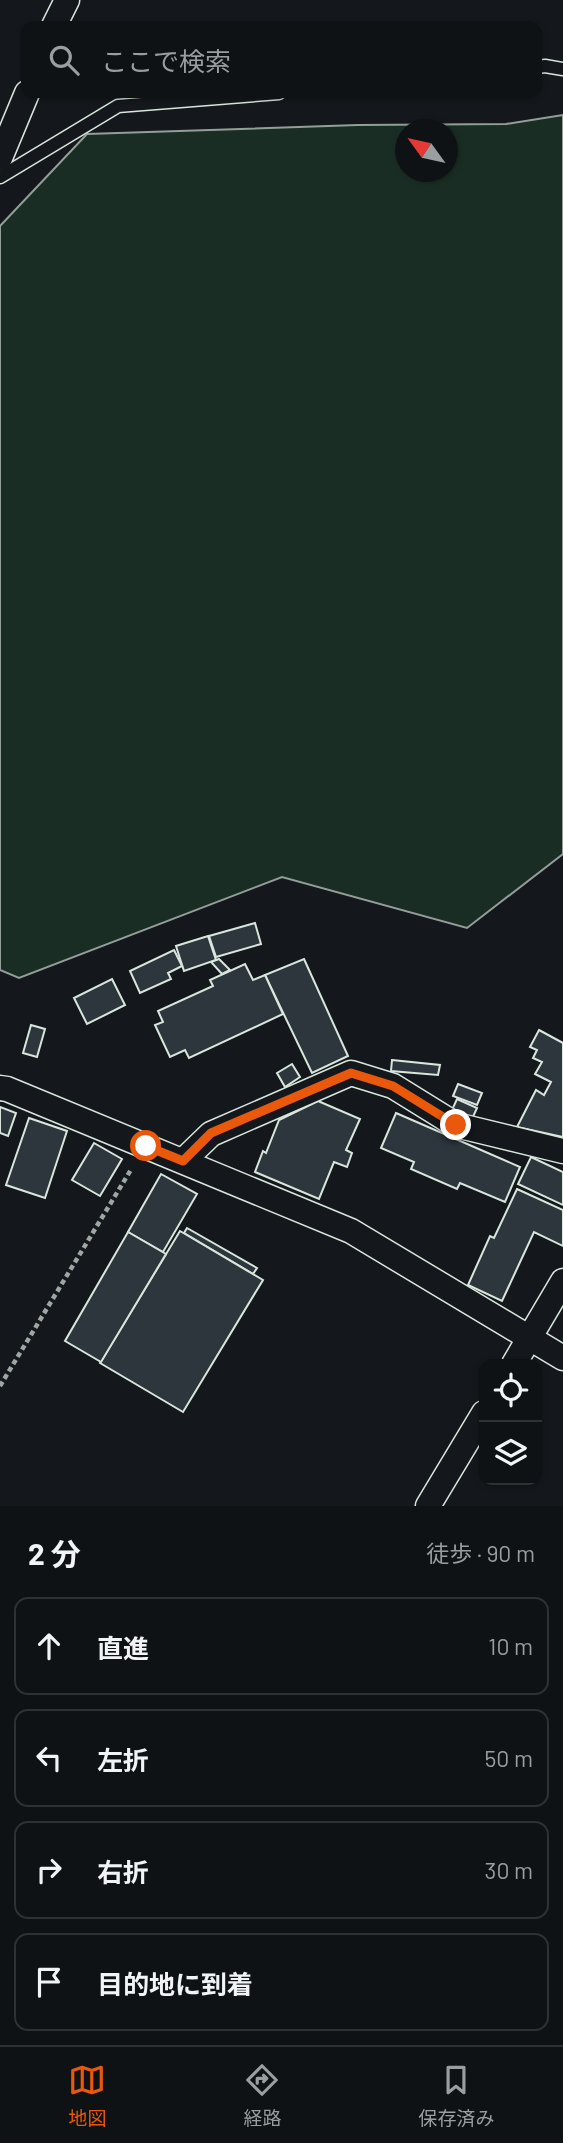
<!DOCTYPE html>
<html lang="ja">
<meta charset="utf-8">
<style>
:root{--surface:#0f1215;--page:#181b1e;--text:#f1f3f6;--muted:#9b9ea0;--line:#2f3234;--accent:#ea580c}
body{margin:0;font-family:Barlow,"Noto Sans JP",sans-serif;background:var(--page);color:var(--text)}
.controls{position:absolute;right:21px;bottom:21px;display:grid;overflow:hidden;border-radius:14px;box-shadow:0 2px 5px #0004}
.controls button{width:63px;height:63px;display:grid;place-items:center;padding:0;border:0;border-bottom:2px solid var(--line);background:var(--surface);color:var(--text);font:35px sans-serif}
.compass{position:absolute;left:395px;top:119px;width:63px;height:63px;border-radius:50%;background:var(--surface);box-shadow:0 2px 5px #0004;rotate:303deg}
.stop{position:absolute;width:21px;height:21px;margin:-16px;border:5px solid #ea580c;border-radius:50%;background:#fff}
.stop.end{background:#ea580c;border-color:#fff;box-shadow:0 2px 7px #0008}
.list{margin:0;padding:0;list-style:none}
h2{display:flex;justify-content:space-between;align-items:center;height:91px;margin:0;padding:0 28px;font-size:30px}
h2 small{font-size:23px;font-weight:400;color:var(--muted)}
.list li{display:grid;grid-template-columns:46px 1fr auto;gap:21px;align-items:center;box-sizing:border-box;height:98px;margin:0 14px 14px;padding:0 14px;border:2px solid var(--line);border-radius:14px}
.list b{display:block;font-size:26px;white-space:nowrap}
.list em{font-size:23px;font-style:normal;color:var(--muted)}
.icon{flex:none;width:38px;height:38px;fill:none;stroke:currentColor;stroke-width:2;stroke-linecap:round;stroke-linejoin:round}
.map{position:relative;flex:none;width:563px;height:1506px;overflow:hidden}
.search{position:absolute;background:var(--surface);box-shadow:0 2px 5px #0004;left:21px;right:21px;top:21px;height:77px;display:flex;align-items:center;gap:18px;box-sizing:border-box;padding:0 24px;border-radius:14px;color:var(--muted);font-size:26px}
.sheet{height:539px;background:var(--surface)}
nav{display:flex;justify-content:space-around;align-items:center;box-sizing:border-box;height:98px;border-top:2px solid var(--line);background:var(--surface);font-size:19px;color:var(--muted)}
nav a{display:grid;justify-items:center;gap:4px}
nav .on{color:var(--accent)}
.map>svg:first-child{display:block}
</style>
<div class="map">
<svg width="563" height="1506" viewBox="0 0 563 1506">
<rect width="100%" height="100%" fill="#14181c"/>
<path fill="#1a2d24" stroke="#939e99" stroke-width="2" fill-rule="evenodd" d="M 563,115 L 563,854 L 467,928 L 282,877 L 19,978 L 0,970 L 0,226 L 87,134 L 358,125 L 506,124 ZM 406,130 L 448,130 L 448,172 L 406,172 Z"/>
<g fill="#2c363c" stroke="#d8e6dc" stroke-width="2">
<path d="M 255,923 L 261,944 L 216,957 L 209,936 Z"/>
<path d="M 208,936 L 216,960 L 184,971 L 176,946 Z"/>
<path d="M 174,950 L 182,966 L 168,973 L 171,979 L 140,993 L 130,971 Z"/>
<path d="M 219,959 L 230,970 L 222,974 L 211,962 Z"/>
<path d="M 304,959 L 348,1056 L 312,1073 L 265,975 Z"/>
<path d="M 245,964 L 253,980 L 265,975 L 283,1014 L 189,1058 L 185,1050 L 170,1057 L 155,1025 L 163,1022 L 158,1011 L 213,986 L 210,980 Z"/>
<path d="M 112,979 L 125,1005 L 87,1024 L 74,998 Z"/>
<path d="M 31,1025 L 45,1029 L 37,1057 L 23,1053 Z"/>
<path d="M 539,1030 L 563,1043 L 563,1137 L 517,1127 L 536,1090 L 544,1095 L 551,1082 L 535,1074 L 542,1062 L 533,1058 L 537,1050 L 530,1047 Z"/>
<path d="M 392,1060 L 440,1065 L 438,1075 L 391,1071 Z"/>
<path d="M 292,1064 L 300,1077 L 285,1087 L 277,1073 Z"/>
<path d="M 458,1084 L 482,1093 L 477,1105 L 453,1096 Z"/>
<path d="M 457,1099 L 477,1108 L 472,1119 L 452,1110 Z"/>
<path d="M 318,1101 L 360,1119 L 346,1150 L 352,1153 L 347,1167 L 334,1162 L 319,1199 L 255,1172 L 263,1151 L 266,1153 L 279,1120 Z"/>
<path d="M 0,1107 L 16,1113 L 8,1136 L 0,1133 Z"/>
<path d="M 396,1113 L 520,1167 L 505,1202 L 460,1183 L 457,1189 L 411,1169 L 414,1162 L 381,1148 Z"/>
<path d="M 29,1118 L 67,1131 L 45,1198 L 6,1185 Z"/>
<path d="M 94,1143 L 122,1159 L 100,1196 L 72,1180 Z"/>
<path d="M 531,1157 L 563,1172 L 563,1205 L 518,1184 Z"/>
<path d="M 161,1174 L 197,1194 L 163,1252 L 128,1232 Z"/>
<path d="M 517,1189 L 563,1210 L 563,1246 L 534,1232 L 502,1301 L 468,1285 L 490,1236 L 494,1238 Z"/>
<path d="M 187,1228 L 257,1268 L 253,1274 L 184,1233 Z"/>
<path d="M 180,1231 L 263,1280 L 183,1412 L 100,1363 Z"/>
<path d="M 128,1232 L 166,1254 L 101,1362 L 65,1341 Z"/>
</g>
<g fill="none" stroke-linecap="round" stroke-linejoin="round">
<g stroke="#d8e6dc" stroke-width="15">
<g id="lane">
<path d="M 537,67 L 545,66 L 563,69"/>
<path d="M 0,177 L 118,106 L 279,93"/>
</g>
</g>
<g stroke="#d8e6dc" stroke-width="27">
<g id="street">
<path d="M 54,26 L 67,0"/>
<path d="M 0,158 L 27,93"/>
<path d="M 0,1088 L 7,1089 L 351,1231 L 563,1358"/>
<path d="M 183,1161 L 211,1134 L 351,1073 L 393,1086 L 456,1125 L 563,1151"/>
<path d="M 514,1364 L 563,1281"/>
<path d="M 428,1506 L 484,1413"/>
</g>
</g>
<path stroke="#9da8a2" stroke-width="4.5" stroke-dasharray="5 3.5" stroke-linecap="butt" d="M 0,1386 L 132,1168"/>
<use href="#lane" stroke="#14181c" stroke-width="12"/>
<use href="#street" stroke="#14181c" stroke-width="24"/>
</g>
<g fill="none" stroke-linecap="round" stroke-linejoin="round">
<path stroke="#ea580c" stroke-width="9" d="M 146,1146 L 183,1161 L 211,1133 L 351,1073 L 393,1086 L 456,1125"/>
</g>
</svg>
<div class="controls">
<button><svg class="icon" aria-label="locate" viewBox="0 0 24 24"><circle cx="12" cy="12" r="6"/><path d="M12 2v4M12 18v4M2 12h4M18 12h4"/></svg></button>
<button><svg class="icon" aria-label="layers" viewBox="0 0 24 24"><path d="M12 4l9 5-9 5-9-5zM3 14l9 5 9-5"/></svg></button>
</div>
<svg class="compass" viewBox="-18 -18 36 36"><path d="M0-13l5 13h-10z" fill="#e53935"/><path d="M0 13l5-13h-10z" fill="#9b9ea0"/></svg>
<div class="stop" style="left:146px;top:1146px"></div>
<div class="stop end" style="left:456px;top:1125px"></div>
<div class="search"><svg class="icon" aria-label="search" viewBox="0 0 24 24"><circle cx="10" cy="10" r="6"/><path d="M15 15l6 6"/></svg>ここで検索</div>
</div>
<section class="sheet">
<h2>2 分<small>徒歩 · 90 m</small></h2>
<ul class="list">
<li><svg class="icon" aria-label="ahead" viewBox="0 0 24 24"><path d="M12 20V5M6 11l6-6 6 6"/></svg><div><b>直進</b></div><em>10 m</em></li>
<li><svg class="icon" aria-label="left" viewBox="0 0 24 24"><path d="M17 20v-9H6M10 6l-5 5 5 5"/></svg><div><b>左折</b></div><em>50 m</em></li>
<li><svg class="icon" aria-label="right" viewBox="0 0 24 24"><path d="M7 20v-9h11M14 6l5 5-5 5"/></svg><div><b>右折</b></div><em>30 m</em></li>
<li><svg class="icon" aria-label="arrive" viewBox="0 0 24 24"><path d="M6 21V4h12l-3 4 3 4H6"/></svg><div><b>目的地に到着</b></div></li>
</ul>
</section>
<nav>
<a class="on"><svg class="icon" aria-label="map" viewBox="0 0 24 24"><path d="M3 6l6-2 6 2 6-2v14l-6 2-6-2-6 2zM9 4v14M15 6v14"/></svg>地図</a>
<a><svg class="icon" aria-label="directions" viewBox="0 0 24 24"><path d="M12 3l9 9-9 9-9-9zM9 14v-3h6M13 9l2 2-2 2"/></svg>経路</a>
<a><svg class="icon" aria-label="saved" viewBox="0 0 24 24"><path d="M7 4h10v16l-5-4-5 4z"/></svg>保存済み</a>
</nav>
